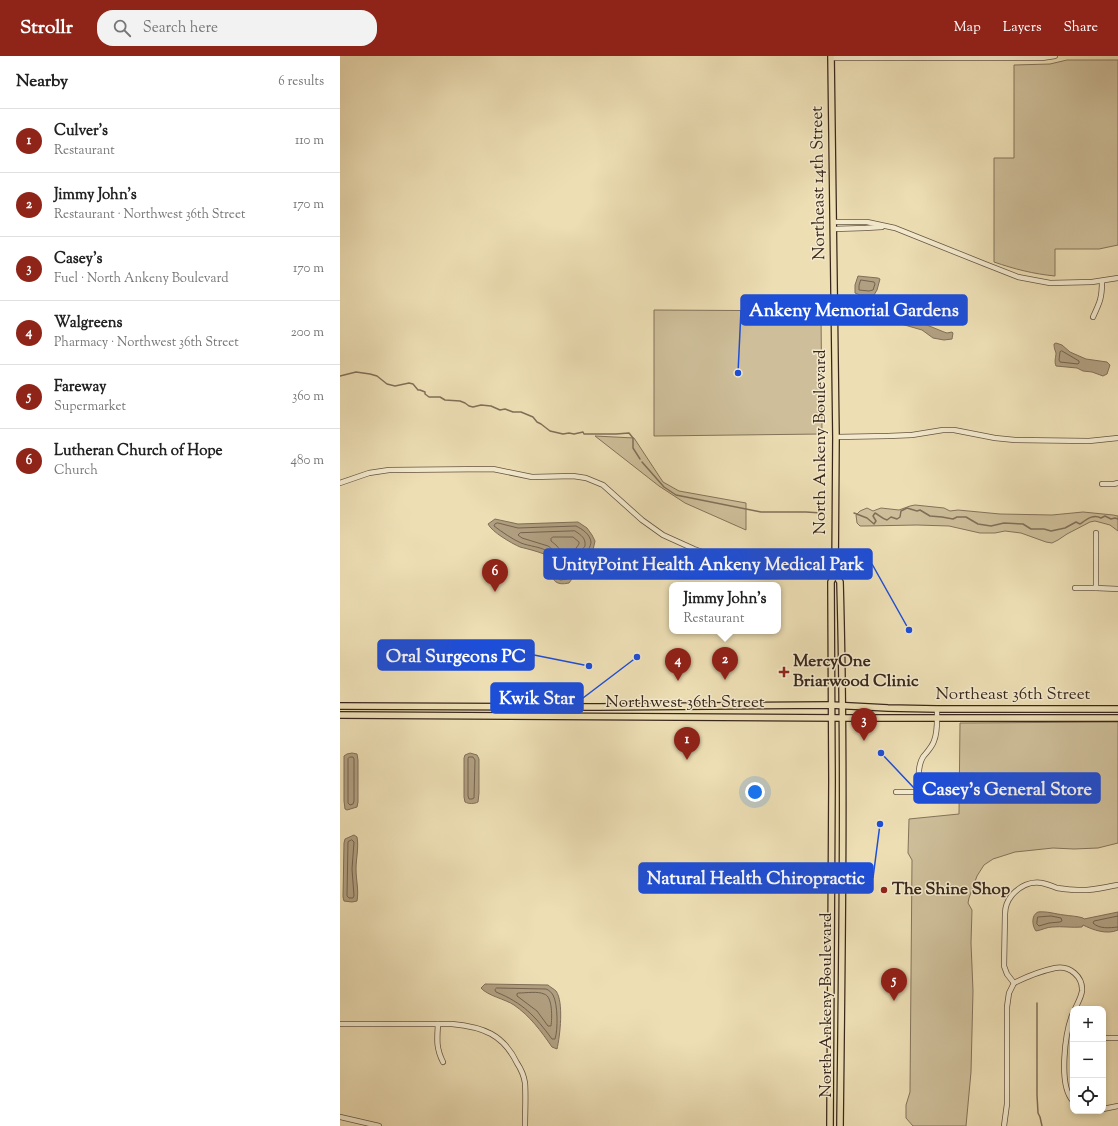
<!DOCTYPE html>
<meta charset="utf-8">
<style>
:root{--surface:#fff;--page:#f2f2f2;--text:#222;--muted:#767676;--line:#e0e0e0;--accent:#8f2418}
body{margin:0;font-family:"Sorts Mill Goudy",serif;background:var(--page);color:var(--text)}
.controls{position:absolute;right:12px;bottom:12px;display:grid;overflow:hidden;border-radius:8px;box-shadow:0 2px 6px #0003}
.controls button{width:36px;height:36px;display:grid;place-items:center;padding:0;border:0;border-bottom:1px solid var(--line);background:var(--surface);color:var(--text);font:20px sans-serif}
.you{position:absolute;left:415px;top:736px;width:14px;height:14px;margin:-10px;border:3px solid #fff;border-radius:50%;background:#1a73e8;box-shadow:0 0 0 6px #1a73e833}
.badge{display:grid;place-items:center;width:26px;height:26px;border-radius:50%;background:var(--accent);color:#fff;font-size:13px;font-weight:700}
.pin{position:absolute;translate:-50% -33px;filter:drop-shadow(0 1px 2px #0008)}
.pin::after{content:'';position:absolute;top:21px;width:14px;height:12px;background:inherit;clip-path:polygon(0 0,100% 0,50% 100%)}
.popup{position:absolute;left:329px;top:526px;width:112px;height:52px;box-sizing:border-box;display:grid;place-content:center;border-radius:8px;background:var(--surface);filter:drop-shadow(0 1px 3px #0005);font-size:13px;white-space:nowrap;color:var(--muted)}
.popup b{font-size:15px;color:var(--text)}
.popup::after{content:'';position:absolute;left:50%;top:100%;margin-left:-8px;border:8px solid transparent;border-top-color:var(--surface)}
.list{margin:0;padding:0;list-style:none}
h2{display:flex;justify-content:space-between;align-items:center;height:52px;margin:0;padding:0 16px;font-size:17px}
h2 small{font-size:13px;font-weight:400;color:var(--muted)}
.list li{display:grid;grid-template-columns:26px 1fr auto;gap:12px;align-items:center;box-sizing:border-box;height:64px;padding:0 16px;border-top:1px solid var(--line)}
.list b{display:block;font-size:15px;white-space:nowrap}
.list p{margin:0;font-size:13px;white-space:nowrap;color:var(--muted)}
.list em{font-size:13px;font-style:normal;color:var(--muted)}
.icon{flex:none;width:22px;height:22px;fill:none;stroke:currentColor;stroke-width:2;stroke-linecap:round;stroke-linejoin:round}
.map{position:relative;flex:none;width:778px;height:1070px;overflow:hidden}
header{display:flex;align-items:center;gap:24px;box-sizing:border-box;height:56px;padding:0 20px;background:var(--accent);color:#fff}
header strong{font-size:19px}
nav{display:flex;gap:22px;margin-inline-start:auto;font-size:14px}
.search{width:280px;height:36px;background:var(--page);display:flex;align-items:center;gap:10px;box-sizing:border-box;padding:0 14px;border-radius:16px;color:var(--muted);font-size:15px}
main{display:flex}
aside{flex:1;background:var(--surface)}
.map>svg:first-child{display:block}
</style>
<header>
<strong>Strollr</strong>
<div class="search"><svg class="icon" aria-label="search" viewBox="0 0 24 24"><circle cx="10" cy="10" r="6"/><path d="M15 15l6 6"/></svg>Search here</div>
<nav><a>Map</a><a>Layers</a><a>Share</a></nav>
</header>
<main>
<aside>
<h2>Nearby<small>6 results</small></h2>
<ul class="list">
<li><span class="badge">1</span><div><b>Culver's</b><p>Restaurant</p></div><em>110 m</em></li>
<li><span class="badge">2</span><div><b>Jimmy John's</b><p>Restaurant · Northwest 36th Street</p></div><em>170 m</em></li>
<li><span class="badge">3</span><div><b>Casey's</b><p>Fuel · North Ankeny Boulevard</p></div><em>170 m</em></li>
<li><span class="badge">4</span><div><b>Walgreens</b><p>Pharmacy · Northwest 36th Street</p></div><em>200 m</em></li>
<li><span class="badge">5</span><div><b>Fareway</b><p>Supermarket</p></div><em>360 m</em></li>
<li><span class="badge">6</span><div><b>Lutheran Church of Hope</b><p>Church</p></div><em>480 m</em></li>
</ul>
</aside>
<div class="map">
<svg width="778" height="1070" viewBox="0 0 778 1070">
<rect width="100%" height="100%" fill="#eddeb4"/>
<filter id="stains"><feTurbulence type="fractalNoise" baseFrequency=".005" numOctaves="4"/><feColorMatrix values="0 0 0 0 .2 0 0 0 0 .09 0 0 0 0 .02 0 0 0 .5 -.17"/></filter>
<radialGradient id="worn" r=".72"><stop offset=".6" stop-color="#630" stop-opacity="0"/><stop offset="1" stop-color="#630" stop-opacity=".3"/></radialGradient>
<g fill="#cebf9a" stroke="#84725a">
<path d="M 727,4 L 778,4 L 778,189 L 759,193 L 715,193 L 715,220 C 694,218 674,213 654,206 L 654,102 L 674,102 L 674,9 L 710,8 Z"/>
<path d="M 314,254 L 481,255 L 482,378 L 314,380 Z"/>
<path d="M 255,380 L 294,382 L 323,426 L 339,435 L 406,447 L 406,474 L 345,447 L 319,430 Z"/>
<path d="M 575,449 L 604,452 L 610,455 L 618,454 L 660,458 L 712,459 L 743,456 L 773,459 L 778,460 L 778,475 L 770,469 L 755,465 L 750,466 L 727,478 L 718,484 L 712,487 L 706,486 L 681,477 L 665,475 L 655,477 L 640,477 L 609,470 L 577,469 L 525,470 L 520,470 L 517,467 L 516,459 L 520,455 L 527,452 L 533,455 L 541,452 L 559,454 L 570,450 Z"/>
<path d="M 778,666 L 778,787 L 758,792 L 734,793 L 713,792 L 675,796 L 653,803 L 644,809 L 637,820 L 629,842 L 628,847 L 632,854 L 631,887 L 633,935 L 631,1016 L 626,1070 L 573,1070 L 566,1062 L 566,1049 L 570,1036 L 572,804 L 568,797 L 569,763 L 619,758 L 620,667 Z"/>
</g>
<g fill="#b09f80" stroke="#806f58">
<path d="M 518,220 L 538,222 L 540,223 L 537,234 L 534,239 L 520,239 L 515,237 L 515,229 Z"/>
<path d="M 559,251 L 574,257 L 579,265 L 582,267 L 604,276 L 607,277 L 612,276 L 613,277 L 612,283 L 604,284 L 593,282 L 582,274 L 561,268 C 556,264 556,256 559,251 Z"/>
<path d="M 716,287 L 722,289 L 730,296 L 746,303 L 767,306 L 770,309 L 767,318 L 763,320 L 752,316 L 743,315 L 737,312 L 716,310 C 714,305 716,301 716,297 C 715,294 714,292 714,288 Z"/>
<path d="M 155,463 L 178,468 L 238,466 L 247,472 L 252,479 L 255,485 L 253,494 L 229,527 C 203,533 216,504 204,498 C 196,495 188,493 180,491 C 171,487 152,476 148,468 Z"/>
<path d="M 12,697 L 17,698 L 18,704 L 18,746 L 17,751 L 7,754 L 5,753 L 4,745 L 4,700 L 7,698 Z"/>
<path d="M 130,697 L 137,699 L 139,703 L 139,737 L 138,746 C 134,748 129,748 125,746 L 124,741 L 124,702 L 125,699 Z"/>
<path d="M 14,779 L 17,781 C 19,792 16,802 16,813 C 16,824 19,834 17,845 L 12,846 L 4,845 L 3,841 L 4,787 L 5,783 Z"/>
<path d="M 698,856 C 707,855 715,858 724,859 C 730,860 737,860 743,862 L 744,863 L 778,856 L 778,874 C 767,879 753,874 743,869 L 742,871 C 732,872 722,870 712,871 C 707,871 702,874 696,875 C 692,870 691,859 698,856 Z"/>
<path d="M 145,928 L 208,929 C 210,931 214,933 216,935 C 224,946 220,980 217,993 L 212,991 C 201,975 190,960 174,949 C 165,943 148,940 141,932 Z"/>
</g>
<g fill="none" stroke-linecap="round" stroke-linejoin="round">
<g stroke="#74624e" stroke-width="1">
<path d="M 521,224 L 534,226 L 535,228 L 533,234 L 529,235 L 519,234 L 519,230 Z"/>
<path d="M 722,295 L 739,305 L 739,307 L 738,308 L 720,306 L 719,304 L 720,296 Z"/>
<path d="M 158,467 L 178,472 L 236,470 C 242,473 250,478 251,486 C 251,494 233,516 227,523 L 220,524 C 211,518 216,503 208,496 C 203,491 188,490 181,487 C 172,483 162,476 154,470 L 155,468 Z"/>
<path d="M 235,475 C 241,479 246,482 245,490 L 223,519 C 214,511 221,498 208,490 L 182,482 L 178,479 L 180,477 Z"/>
<path d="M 213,481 L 233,481 L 239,486 L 239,488 L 227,505 L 224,504 L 221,495 L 216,489 L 211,485 L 211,483 Z"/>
<path d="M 10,701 L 13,701 L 14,703 L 14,745 L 13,748 L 10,749 L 8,747 L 8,703 Z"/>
<path d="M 129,701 L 133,701 L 135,704 L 134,742 L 132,743 L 129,743 L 128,740 L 128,703 Z"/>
<path d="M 12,784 L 14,786 L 12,813 L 14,840 L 13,842 L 9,842 L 7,840 L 8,786 Z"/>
<path d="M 778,860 L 754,865 L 753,867 C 759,873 769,872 778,871"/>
<path d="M 698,861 L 711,860 L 721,862 L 722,865 L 720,866 L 709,867 L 699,870 L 697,868 Z"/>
<path d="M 157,932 L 206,933 C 209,934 211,936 213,939 C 218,948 218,974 215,983 L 212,983 C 195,960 183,947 156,936 L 155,934 Z"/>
<path d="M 179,937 C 186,937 198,935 204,938 C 213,940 212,963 211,970 L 208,970 L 197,955 L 177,940 L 177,938 Z"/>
</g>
<g stroke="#806f58" stroke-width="1.5">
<path d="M 0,320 L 16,316 L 30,318 L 37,320 L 47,328 L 55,330 L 69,327 L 73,328 L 78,334 L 80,334 L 85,336 L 85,338 L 89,341 L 100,341 L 105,344 L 120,345 L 125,347 L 129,350 L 133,351 L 141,349 L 151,350 L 160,354 L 165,353 L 173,356 L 181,356 L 193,361 L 197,366 L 201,368 L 210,375 L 223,378 L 229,377 L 234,378 L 243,376 L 244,378 L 276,378 L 289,377 L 293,382 L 293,392 L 300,403"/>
<path d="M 302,406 L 324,431 L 336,439 L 421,456 L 466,456 L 482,457"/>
<path d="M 514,457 L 527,462 L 534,468 L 536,465 L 533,460 L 535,457 C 539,459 541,462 547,464 L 551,461 L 557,463 L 560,461 L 561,455 L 567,452 L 577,455 L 580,454 L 590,460 L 602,461 L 613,463 L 617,461 L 626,461 L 638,468 L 651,470 L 664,467 L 683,468 L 691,473 L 704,473 L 711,475 L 725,472 L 736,466 L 740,468 C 747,463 753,458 761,462 L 765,460 L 771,463 L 775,462 L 778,463"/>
<path d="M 697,947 L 697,1039 L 698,1057 L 700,1061 L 702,1070"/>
</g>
<g stroke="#665441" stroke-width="6">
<g id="minor">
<path d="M 491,2 L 702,2 L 715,0"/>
<path d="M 494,166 L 527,166 L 555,172 L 645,208 L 678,221 L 710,227 L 752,226 L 778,222"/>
<path d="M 494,173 L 525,172 L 542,171"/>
<path d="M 753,261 C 760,246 762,242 762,225"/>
<path d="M 496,381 L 548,380 L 572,379 L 603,374 L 614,374 L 655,382 L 675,384 L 749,385 L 778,382"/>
<path d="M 0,427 L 29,417 L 49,414 L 153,413 L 192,421 L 233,420 L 246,422 L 263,429 L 302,464 L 323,479 L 354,493 L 405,512 L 423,517 L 438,519 L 495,518"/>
<path d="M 762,428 L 774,428 L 778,427"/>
<path d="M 756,477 L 756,532"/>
<path d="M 735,532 L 756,532 L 778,533"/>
<path d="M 556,736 L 579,736 L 610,731"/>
<path d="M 579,736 C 579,724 577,711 583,701 C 587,696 592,691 594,685 C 598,675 597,664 597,653"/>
<path d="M 674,927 L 667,918 L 664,910 L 665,858 C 665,851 667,845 672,839 C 680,830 691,825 702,827 C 707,828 712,830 717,832 C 724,833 731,834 738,834 C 752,835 765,831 778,829"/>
<path d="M 733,957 C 725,976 718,1029 733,1045"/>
<path d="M 0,968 L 112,968 C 143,971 163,978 177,1007 C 181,1013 184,1020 185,1027 C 186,1041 185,1056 185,1070"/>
<path d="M 98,968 C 97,984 96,992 103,1006"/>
<path d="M 763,982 L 778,982"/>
<path d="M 763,1053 L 778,1050"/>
<path d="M 0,1061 L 39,1070"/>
<path d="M 664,1070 L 667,1048 L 667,951 L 669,937 L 674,927 C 686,921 701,915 715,912 C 730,909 743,921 742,935 C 741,942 737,948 735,953"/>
</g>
</g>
<g stroke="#39261b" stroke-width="8">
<g id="major">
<path d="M 495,518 L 500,526 C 505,707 502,889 500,1070"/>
<path d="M 0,650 L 258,651 L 491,649 L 548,652 L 597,653 L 778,653"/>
<path d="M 0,659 L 502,662 L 778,662"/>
<path d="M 490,1070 L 492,725 L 491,526 L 495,518 L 496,381 L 491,0"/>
</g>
</g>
<use href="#minor" stroke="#f3eace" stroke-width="4.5"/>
<use href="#major" stroke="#eddeb4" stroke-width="5.5"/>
</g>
<g fill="#8f2418" stroke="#f3eace" stroke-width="1.5">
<path d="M442 610h4v4h4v4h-4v4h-4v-4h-4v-4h4z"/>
<circle cx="544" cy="834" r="4"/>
</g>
<g text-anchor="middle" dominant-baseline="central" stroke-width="3" stroke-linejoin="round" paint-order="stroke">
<g font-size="17" fill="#39261b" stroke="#f3eace">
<text transform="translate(479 127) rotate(-91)">Northeast 14th Street</text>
<text transform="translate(481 386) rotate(-90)">North Ankeny Boulevard</text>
<text x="673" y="639">Northeast 36th Street</text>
<text x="345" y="647">Northwest 36th Street</text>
<text transform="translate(487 949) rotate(-90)">North Ankeny Boulevard</text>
</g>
<g font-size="17" font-weight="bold" fill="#39261b" stroke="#f3eace" text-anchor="start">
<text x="453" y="606">MercyOne<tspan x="453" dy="20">Briarwood Clinic</tspan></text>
<text x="552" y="834">The Shine Shop</text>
</g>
</g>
<path fill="none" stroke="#1d4ed8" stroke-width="1.5" d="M398 317L401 254M569 574L532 508M249 610L194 599M297 601L243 642M541 697L574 732M540 768L533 822"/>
<g fill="#1d4ed8" stroke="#f3eace" stroke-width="1.5">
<circle cx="398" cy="317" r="4"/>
<circle cx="569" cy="574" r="4"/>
<circle cx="249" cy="610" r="4"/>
<circle cx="297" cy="601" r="4"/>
<circle cx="541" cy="697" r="4"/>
<circle cx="540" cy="768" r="4"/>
</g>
<g fill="#1d4ed8" stroke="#1d4ed8" stroke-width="1.5">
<rect x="401" y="239" width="226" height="30" rx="4"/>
<rect x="204" y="493" width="328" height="30" rx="4"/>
<rect x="38" y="584" width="156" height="30" rx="4"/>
<rect x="151" y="627" width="92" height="30" rx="4"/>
<rect x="574" y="717" width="186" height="30" rx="4"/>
<rect x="299" y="807" width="234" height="30" rx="4"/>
</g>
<g font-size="18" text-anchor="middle" font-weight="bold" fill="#fff">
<text x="514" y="260">Ankeny Memorial Gardens</text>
<text x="368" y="514">UnityPoint Health Ankeny Medical Park</text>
<text x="116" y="606">Oral Surgeons PC</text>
<text x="197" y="648">Kwik Star</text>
<text x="667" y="739">Casey's General Store</text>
<text x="416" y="828">Natural Health Chiropractic</text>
</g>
<rect width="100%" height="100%" filter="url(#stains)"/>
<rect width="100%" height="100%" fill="url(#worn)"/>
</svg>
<div class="controls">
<button>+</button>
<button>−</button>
<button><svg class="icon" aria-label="locate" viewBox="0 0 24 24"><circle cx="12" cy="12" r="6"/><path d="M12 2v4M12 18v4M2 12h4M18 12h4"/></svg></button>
</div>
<div class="you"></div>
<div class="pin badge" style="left:347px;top:704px">1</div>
<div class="pin badge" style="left:385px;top:624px">2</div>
<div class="popup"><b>Jimmy John's</b>Restaurant</div>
<div class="pin badge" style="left:524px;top:685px">3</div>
<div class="pin badge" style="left:338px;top:625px">4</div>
<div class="pin badge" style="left:554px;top:945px">5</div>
<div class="pin badge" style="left:155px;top:536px">6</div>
</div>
</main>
